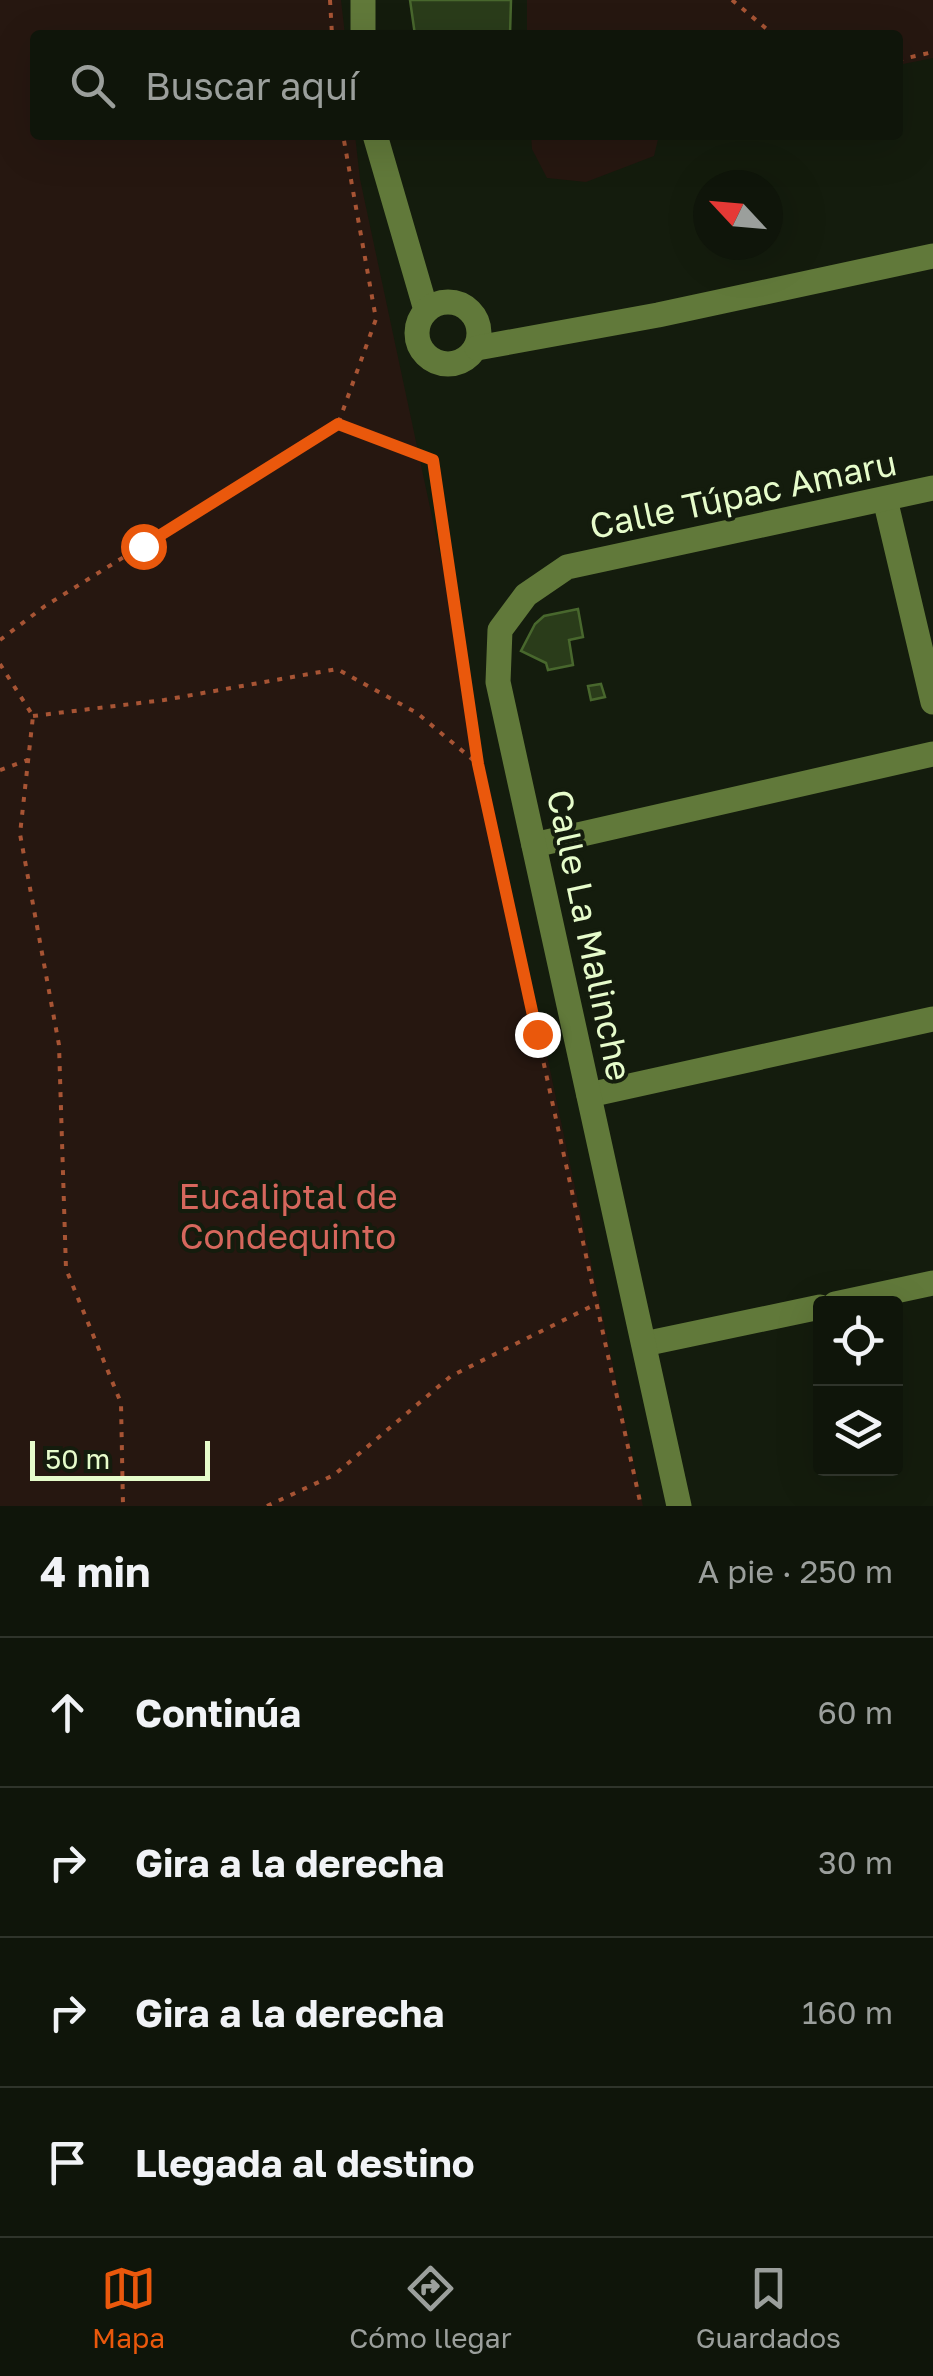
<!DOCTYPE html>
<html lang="es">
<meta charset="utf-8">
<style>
:root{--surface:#0f150a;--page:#1d2218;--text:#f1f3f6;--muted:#9b9f9c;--line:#2f342b;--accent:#ea580c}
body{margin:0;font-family:"Golos Text",sans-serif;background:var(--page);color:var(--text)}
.controls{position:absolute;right:30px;bottom:30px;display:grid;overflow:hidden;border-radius:10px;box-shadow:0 10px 40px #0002}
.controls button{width:90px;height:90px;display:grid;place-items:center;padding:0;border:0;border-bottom:2px solid var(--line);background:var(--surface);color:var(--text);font:50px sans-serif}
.compass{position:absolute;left:693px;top:170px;width:90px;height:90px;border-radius:50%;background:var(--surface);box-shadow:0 10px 40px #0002;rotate:296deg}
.scale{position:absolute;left:30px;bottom:25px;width:180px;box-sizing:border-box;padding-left:10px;border:5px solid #e6fccb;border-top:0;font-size:28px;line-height:35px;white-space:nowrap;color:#e6fccb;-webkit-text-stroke:8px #141c0d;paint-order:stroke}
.stop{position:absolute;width:30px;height:30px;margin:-22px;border:8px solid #ea580c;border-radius:50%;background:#fff}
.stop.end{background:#ea580c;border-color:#fff;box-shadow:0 2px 10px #0008}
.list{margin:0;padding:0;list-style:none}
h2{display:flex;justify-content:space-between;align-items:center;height:130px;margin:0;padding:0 40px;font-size:42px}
h2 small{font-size:32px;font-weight:400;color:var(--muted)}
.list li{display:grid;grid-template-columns:65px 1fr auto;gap:30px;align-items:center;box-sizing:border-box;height:150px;padding:0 40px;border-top:2px solid var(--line)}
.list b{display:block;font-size:38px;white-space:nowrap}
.list em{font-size:32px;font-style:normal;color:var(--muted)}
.icon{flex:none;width:55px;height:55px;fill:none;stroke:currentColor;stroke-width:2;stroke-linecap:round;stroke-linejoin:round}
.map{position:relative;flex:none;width:933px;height:1506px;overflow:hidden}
.search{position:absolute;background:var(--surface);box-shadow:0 10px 40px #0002;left:30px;right:30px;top:30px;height:110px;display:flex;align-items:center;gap:25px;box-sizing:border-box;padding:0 35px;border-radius:10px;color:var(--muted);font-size:38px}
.sheet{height:730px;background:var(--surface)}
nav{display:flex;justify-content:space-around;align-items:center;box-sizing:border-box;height:140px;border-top:2px solid var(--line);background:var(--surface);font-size:28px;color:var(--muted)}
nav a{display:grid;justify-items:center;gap:5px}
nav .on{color:var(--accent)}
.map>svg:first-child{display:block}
</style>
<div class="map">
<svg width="933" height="1506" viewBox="0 0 933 1506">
<rect width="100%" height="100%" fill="#141c0d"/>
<g fill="#261710">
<path d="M 0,0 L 341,0 L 345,35 L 35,35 L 35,135 L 355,135 L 360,179 L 643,1506 L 0,1506 Z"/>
<path d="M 527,0 L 933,0 L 933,58 L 898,65 L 898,35 L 527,35 Z"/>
<path d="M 531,135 L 659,135 L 654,156 L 586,182 L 547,178 L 532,149 Z"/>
</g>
<g fill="#2a3c1a" stroke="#48672d" stroke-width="2.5">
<path d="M 410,0 L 511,0 L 510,35 L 415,35 Z"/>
<path d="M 578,609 L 583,637 L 569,640 L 573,665 L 548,670 L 546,663 L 521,651 L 535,624 L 544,616 Z"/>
<path d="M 601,684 L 605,697 L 591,700 L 588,686 Z"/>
</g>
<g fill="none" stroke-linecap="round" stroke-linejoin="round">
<g stroke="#a75434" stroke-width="4" stroke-dasharray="5 8" stroke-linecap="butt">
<path d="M 330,0 L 332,35"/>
<path d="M 732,0 L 774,35"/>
<path d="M 898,60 L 933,52"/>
<path d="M 338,424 L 433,460 L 478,764 L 641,1506"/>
<path d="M 0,640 L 45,606 L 338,424 L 376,319 L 343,135"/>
<path d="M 0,664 L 33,716 L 20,834 L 59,1045 L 66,1269 L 121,1403 L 123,1506"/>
<path d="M 33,716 L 164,700 L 337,669 L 417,713 L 478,764"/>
<path d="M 0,770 L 28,760"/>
<path d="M 267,1506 L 334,1475 L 451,1376 L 596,1304"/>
</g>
<g stroke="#61793a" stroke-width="25">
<path d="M 363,0 L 363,35"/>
<path d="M 375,135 L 426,310"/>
<circle cx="448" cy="333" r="31"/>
<path d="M 477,348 L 658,315 L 933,256"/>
<path d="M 885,499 L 933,702"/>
<path d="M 534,845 L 933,754"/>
<path d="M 589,1095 L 933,1019"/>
<path d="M 835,1304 L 933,1283"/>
<path d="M 644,1344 L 820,1307"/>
<path d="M 679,1506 L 498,682 L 500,630 L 526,595 L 567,567 L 933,488"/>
</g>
</g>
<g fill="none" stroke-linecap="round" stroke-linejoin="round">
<path stroke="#ea580c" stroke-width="12" d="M 143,546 L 338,424 L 433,460 L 478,764 L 537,1034"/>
</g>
<g text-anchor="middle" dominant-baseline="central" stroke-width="8" stroke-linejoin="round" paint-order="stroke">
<g font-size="35" fill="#e6fccb" stroke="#141c0d">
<text transform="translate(743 494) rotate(-12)">Calle Túpac Amaru</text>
<text transform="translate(590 935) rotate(78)">Calle La Malinche</text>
</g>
<g font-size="35" fill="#d6675d" stroke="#141c0d">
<text x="288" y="1196">Eucaliptal de<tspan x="288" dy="40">Condequinto</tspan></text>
</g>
</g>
</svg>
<div class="controls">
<button><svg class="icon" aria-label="locate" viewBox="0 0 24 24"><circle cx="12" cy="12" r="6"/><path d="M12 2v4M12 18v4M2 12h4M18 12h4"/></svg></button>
<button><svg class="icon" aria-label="layers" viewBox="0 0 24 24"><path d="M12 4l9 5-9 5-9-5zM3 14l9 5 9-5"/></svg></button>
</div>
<svg class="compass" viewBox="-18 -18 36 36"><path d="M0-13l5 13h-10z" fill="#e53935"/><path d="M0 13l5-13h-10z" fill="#9b9f9c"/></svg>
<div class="scale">50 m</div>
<div class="stop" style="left:143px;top:546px"></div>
<div class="stop end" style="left:537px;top:1034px"></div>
<div class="search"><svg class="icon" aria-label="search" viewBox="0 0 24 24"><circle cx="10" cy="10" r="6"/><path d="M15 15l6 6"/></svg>Buscar aquí</div>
</div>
<section class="sheet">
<h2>4 min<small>A pie · 250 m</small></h2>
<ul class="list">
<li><svg class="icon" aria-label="ahead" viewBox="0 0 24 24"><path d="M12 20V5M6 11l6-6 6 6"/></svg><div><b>Continúa</b></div><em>60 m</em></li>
<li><svg class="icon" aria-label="right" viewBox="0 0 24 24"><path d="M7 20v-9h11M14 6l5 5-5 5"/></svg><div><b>Gira a la derecha</b></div><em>30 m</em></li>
<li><svg class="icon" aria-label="right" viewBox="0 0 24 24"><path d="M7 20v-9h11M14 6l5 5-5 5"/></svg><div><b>Gira a la derecha</b></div><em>160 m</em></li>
<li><svg class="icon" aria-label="arrive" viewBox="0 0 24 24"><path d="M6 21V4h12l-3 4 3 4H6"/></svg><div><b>Llegada al destino</b></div></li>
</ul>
</section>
<nav>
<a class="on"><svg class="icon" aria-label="map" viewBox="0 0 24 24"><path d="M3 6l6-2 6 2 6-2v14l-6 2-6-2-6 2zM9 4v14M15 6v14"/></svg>Mapa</a>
<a><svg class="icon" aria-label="directions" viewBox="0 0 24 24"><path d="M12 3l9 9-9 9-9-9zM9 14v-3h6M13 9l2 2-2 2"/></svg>Cómo llegar</a>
<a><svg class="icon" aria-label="saved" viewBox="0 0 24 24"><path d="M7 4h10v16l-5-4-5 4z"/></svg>Guardados</a>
</nav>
